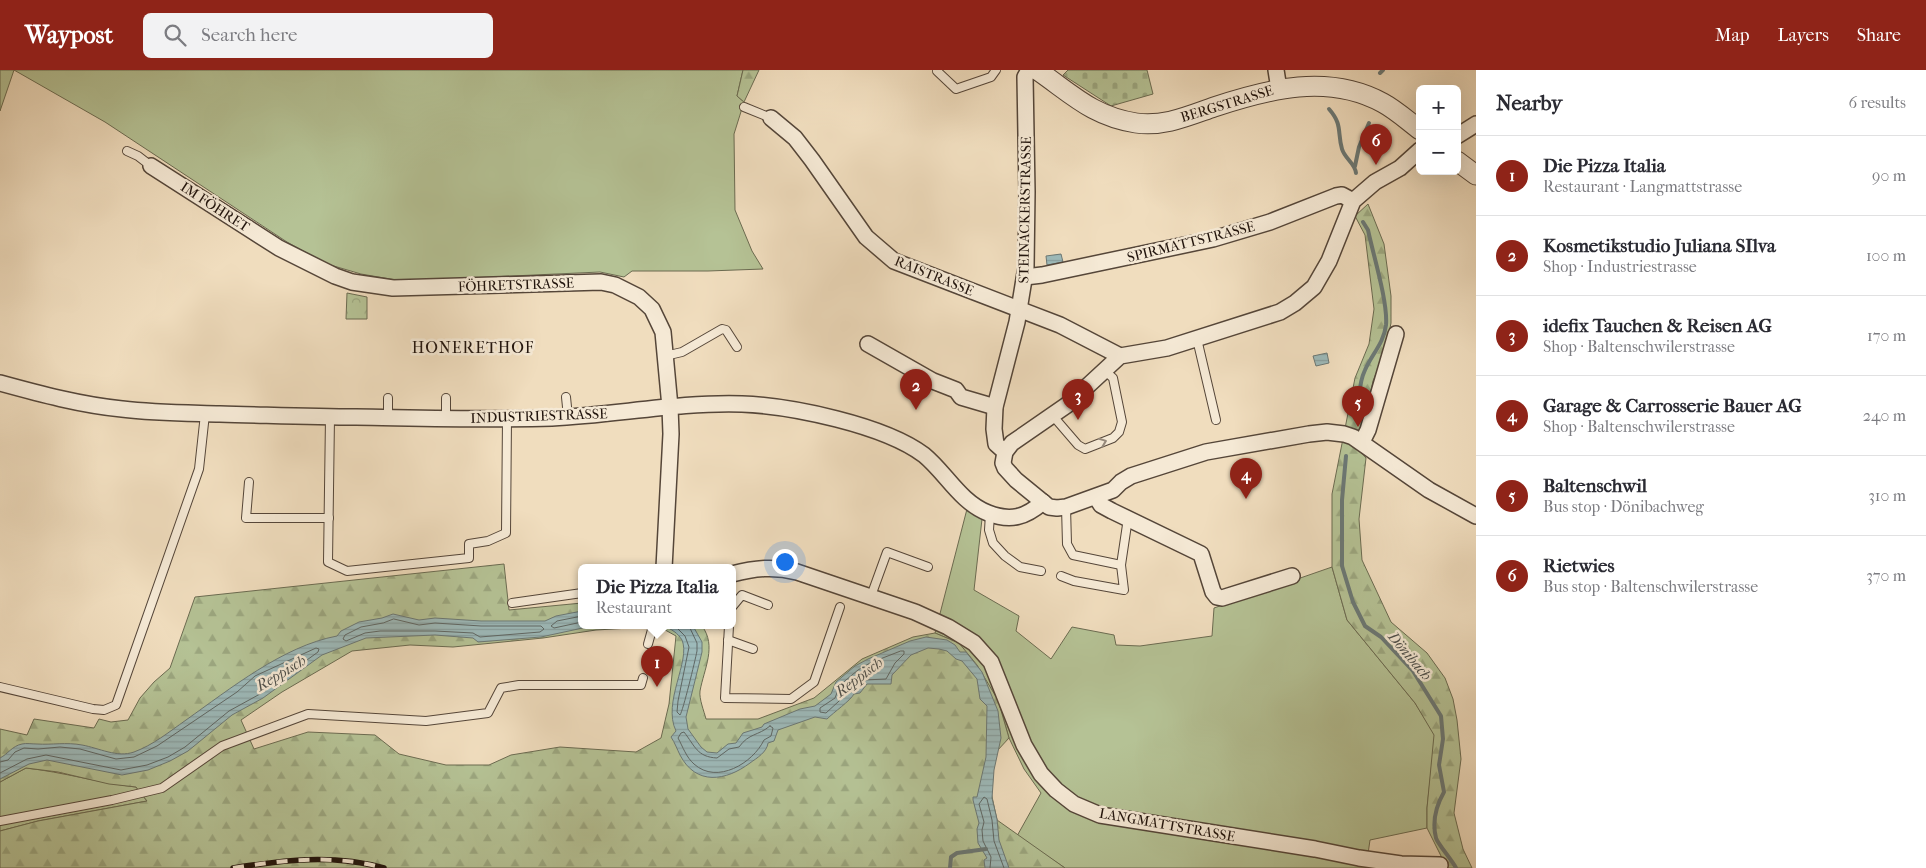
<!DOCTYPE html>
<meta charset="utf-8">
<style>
:root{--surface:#fff;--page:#f2f2f3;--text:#2b2b33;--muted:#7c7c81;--line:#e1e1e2;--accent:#8f2418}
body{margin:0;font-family:"IM FELL French Canon",serif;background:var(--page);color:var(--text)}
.controls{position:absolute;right:15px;top:15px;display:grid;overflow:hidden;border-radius:8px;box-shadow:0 5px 20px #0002}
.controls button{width:45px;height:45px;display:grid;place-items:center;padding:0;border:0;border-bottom:1px solid var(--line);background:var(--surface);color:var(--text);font:25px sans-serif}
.you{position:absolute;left:784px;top:491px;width:18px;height:18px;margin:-12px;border:4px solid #fff;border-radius:50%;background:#1a73e8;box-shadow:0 0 0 8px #1a73e833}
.badge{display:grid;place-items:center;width:32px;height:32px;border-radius:50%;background:var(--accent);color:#fff;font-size:16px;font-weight:700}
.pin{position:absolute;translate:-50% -41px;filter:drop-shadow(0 1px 2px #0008)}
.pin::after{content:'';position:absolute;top:26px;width:18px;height:15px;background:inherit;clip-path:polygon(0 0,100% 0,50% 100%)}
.popup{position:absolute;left:578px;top:494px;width:158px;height:65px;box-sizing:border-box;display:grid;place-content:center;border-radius:8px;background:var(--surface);filter:drop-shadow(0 1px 4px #0005);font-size:16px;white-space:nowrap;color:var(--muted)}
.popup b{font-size:19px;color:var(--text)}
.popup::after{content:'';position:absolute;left:50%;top:100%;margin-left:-10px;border:10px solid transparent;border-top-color:var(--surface)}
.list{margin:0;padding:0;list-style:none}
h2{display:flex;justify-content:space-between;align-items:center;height:65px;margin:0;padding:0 20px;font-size:21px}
h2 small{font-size:16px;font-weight:400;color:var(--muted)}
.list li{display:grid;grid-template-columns:32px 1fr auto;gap:15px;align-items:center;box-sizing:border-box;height:80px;padding:0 20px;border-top:1px solid var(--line)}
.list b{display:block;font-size:19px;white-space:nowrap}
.list p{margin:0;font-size:16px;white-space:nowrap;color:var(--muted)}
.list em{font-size:16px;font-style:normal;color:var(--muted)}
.icon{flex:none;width:28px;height:28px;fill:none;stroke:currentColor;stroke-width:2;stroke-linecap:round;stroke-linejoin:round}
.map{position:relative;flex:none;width:1476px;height:798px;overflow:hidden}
header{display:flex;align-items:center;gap:30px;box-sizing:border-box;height:70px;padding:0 25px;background:var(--accent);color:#fff}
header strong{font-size:24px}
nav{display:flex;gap:28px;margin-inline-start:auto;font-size:18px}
.search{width:350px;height:45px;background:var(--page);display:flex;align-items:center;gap:12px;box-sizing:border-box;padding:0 18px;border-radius:8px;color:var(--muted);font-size:19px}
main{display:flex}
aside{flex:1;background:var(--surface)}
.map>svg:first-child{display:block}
</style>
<header>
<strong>Waypost</strong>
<div class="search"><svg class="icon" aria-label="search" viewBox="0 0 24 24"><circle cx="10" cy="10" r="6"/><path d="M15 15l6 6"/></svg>Search here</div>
<nav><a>Map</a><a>Layers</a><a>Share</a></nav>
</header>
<main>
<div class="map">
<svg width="1476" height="798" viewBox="0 0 1476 798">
<defs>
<pattern id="forest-firs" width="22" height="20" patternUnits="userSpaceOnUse" patternTransform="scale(1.25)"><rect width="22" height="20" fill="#b5c295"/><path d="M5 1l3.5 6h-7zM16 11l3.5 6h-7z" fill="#9ba67f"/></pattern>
<pattern id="cemetery-stones" width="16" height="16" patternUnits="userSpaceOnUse" patternTransform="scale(1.25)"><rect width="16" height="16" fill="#b5c295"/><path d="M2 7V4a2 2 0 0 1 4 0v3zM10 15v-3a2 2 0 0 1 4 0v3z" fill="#9ba67f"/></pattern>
<pattern id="park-crowns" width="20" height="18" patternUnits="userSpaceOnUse" patternTransform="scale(1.25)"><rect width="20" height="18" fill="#b5c295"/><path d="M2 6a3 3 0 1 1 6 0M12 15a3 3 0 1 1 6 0" fill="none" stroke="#9ba67f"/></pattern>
<pattern id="water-rules" width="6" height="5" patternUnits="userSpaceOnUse" patternTransform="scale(1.25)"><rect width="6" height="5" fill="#9dbaba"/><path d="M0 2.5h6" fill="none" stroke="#879f9f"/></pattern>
</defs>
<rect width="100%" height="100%" fill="#f0ddbe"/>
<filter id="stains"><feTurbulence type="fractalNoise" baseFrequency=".004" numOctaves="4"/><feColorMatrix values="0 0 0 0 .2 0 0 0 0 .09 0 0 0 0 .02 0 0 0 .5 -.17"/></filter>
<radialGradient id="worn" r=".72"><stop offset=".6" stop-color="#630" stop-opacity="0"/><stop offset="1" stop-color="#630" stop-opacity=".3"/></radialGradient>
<g fill="#b5c295" stroke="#6b6b51">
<path d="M 0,0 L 743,0 L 737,26 L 744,32 L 734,64 L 735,140 L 752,181 L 763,199 L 708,201 L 632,201 L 624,207 L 600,202 L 402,211 L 361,204 L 327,194 L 287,172 L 105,52 L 14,0 L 0,41 Z"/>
<path d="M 967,439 L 982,449 L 974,520 L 1019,546 L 1016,561 L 1051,589 L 1072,557 L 1114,565 L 1116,575 L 1140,576 L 1212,566 L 1214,538 L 1332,497 L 1347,550 L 1415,633 L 1435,665 L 1427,738 L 1427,758 L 1370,770 L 1366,798 L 1065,798 L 1017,766 L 1041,723 L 1024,699 L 1009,668 L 998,630 L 959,573 L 935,563 Z"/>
<path d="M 26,698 C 63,702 99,713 136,717 L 147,731 L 38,751 L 0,761 L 0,712 Z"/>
</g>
<g fill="url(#forest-firs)" stroke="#6b6b51">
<path d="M 743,0 L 759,0 L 744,32 L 737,26 Z"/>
<path d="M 1368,134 L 1384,174 L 1391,226 L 1391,253 L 1386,279 L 1373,311 L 1359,380 L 1366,388 L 1359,449 L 1362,490 L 1391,552 L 1427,583 L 1445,608 L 1453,629 L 1457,650 L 1461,689 L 1454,743 L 1463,779 L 1472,798 L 1447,798 L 1427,758 L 1427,738 L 1434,665 L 1415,633 L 1347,550 L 1332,497 L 1332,424 L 1355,308 L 1369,274 L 1374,239 L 1365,165 L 1355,146 Z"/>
<path d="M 504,494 L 509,540 L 582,533 L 582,556 L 648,556 L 647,557 L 596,560 L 543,568 L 453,577 L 410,575 L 352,581 L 282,622 L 241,650 L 254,679 L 308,662 L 375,665 L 399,684 L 446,695 L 489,695 L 511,685 L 560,677 L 636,682 L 661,668 L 669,634 L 676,566 L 658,556 L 702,556 C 717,576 704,599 700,621 C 699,629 704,641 706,649 L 758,649 L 814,628 L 862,589 L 913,567 L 935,563 L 959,573 L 977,595 L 998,630 L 1009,668 L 985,694 L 997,750 L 1065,798 L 0,798 L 0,761 L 38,751 L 147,731 L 136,717 L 109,714 L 58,702 L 26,698 L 0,712 L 0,659 L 27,665 L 34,649 L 94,658 L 99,649 L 111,652 L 128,650 L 140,628 L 154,612 L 170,598 L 195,527 Z"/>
</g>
<path fill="url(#cemetery-stones)" stroke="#6b6b51" d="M 1068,0 L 1147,0 L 1153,24 L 1111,36 L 1063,5 Z"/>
<path fill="url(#park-crowns)" stroke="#6b6b51" d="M 347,223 L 367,227 L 367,249 L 346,249 Z"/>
<g fill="url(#water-rules)" stroke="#6b7875">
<path d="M 1061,184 L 1063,192 L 1047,195 L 1046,186 Z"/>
<path d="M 1327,283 L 1329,293 L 1316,296 L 1313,286 Z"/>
<path d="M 582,541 L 582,556 L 592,556 L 541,567 L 478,572 L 473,568 L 435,565 L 366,568 L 322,585 L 263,628 L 232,645 L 188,681 L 170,691 L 148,700 L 122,705 L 47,690 L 29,694 L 0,709 L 0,688 C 8,684 12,676 22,674 C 26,673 32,674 37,674 C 52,675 66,672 82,675 C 99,678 117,688 134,682 C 153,675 169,662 186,650 C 230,619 283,576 337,566 L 341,561 L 359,552 L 382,548 L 393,544 L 419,550 L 435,548 L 481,551 L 545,551 L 556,546 Z"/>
<path d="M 664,556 L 693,556 L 702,572 L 702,582 L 686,647 L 688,659 L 701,677 L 707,682 L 717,683 L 728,674 L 736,673 L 743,663 L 762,657 L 764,654 L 800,639 L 815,636 L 831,624 L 836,612 L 855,596 L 868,589 L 910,571 L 926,567 L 947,570 L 955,575 L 960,582 L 966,582 L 982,602 L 998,641 L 1001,668 L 994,700 L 992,728 L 997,749 L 999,770 L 1009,798 L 985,798 L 984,790 L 987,788 L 978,773 L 977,759 L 979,753 L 973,730 L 973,727 L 977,727 L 986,687 L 987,636 L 980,629 L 977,609 L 962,591 L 956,589 L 947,581 L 939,579 L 928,578 L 911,585 L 892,605 L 891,614 L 867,614 L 860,623 L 854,624 C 850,631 834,642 827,649 L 815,647 L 778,660 L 774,671 L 768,673 C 767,682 757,688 750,693 C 726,711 696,716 680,685 C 677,679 675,673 671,667 L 676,661 C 662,632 691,591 682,570 C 678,563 671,559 664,556 Z"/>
</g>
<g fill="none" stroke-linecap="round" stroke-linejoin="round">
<g stroke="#5f6764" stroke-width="1">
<path d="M 582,546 L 557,551 L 551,556 L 554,558 L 582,552"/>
<path d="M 394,549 L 419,555 L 435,553 L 481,556 L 541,556 L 544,559 L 540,562 L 480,567 L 473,563 L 435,561 L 380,561 L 365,563 L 346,571 L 343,569 L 345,565 L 361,557 L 383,553 Z"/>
<path d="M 675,556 L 685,566 L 689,577 L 678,631 L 677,642 L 680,645 C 683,641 695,591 697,581 L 697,573 L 689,556"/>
<path d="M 901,581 L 904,581 L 904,584 L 895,593 L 886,609 L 864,610 L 858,618 L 851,620 L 826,643 L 820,642 L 820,638 L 835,628 L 840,615 L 858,600 L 870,593 Z"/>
<path d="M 770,656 L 773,658 L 771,666 L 764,670 C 753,693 717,715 694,694 C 686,687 683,677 678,668 L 681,663 L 684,662 C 695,676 697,687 717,688 L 729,679 L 739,677 C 749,663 758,666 770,656 Z"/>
<path d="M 0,692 L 8,690 L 15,682 L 24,678 L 38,679 L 60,677 L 80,679 L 116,689 L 134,687 L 157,676 L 237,622 L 255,606 L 316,578 L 319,579 L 318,582 L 260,624 L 229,641 L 185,677 L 168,687 L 147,695 L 121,700 L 46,685 L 27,689 L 0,703"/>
<path d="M 990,798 L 991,787 L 983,771 L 982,760 L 984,752 L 979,734 L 984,727 L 987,729 L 992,750 L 994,771 L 1004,798"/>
</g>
<g stroke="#6b7875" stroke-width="4">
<path d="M 1380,3 L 1383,0"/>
<path d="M 1329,39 C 1343,55 1337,62 1342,79 C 1345,89 1355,93 1356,103"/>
<path d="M 1355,96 L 1359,77 L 1369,53"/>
<path d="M 1360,349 C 1359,333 1358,315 1365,300 C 1372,284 1384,273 1386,255 C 1388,232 1373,184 1368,160 L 1363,152"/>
<path d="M 1346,386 L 1342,430 L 1342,496 L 1353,532 L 1365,556 L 1381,567 L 1413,601 L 1441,646 L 1443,669 L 1439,695 L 1444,722 C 1436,736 1432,752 1436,768 C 1437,773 1452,790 1456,798"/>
<path d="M 950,798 L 951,787 L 957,783 L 986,779"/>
</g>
<g stroke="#554639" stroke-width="10">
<g id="service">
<path d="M 937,1 L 956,19 L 991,7 L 996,0"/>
<path d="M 744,37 L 771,48"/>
<path d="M 127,81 L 138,86 L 151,96"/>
<path d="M 1197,269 L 1216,350"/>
<path d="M 665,286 L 682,282 L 722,259 L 726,260 L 737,277"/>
<path d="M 566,327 L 568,347"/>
<path d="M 388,328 L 388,347"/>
<path d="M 1053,346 L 1078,375 L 1085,379 L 1113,368 L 1119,362 L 1122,352 L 1113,308 L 1104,300"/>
<path d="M 330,347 L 328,492 L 347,501 L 469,488 L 469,474 L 488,471 L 506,463 L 507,348"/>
<path d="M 446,349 L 446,328"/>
<path d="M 249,412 L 246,448 L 329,448"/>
<path d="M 1066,437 L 1067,474 L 1073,485 L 1121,495"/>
<path d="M 990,444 L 989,460 L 993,473 L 1005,486 L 1020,497 L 1041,501"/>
<path d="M 1061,506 L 1074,511 L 1124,520 L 1121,495 L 1128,448"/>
<path d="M 871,526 L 887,482 L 928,497"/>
<path d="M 512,533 L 582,523"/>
<path d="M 732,537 L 742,525 L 768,535"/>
<path d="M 729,556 L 725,628 L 791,629 L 814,612 L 840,537"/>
<path d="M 728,570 L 753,579"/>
<path d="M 648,574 L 653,556"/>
<path d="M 0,617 L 93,639 L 104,640 L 116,635 L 199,399 L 205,344"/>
<path d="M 0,751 L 112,730 L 162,718 L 222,676 L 308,644 L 426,651 L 488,643 L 501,618 L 519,615 L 641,615 L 643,608"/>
</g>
</g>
<g stroke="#554639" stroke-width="18">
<g id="minor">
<path d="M 1276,0 L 1279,19"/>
<path d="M 771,48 L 795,68 L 812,90 L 866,167 L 894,191 L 1060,255 L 1120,286"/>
<path d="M 1457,66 L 1476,54"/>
<path d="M 1420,80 L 1400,98 L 1375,112 L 1353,131 L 1329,191 L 1314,217 L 1295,233 L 1280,242 L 1167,278 L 1120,286 L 1067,335 L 1012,373 L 1005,382 L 1003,393 L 1005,398 L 1016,410 L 1049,437 L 1057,438 L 1066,437 L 1113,420 L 1121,412 L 1131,406 L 1206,382 L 1309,364 L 1327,362 L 1344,364 L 1353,367 L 1429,420 L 1476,446"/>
<path d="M 151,96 L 279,178 L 335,206 L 352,212 L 393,218 L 601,212 L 615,215 L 639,227 L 652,239 L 663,262 L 670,337 L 671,364 L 664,498"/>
<path d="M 1025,207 L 1042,205 L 1213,169 L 1270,152 L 1336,126 L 1342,125 L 1353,131"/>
<path d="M 868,274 L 933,311 L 956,320 L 961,327 L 995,337"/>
<path d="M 0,313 C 40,324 81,335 122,339 C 155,343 188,343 220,344 C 266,345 311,347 356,347 C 421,348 487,350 552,348 C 616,345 679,332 742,334 C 792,336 884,355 924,385 C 946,403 960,432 988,443 C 1011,452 1026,447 1043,432"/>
<path d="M 1362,372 L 1368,360 L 1396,264"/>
<path d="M 1005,382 L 996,374 L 994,359 L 995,337 L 1017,252 L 1026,197 L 1027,122 L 1025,7 L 1029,0"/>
<path d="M 1096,427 L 1101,435 L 1112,441 L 1201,484 L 1213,522 L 1217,527 L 1222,528 L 1292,506"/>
<path d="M 732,504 C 755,498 774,496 797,502 L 915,542 L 948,557 L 974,573 L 991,592 L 1024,675 L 1041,704 L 1056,720 L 1074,734 L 1100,745 L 1315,779 L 1359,788 L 1401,794 L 1440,795"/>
</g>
</g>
<g stroke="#554639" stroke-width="21">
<g id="tertiary">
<path d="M 1037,0 C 1072,24 1092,46 1136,53 C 1164,57 1188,46 1214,37 C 1269,19 1328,3 1383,33 C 1396,40 1408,51 1420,60"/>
<path d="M 1457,91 L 1476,105"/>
</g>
</g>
<use href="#service" stroke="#f5e9d5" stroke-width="8"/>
<use href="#minor" stroke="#f5e9d5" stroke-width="15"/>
<use href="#tertiary" stroke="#f5e9d5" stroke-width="19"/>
<g stroke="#21140d" stroke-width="5.5">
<path id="rail" d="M 233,798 C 284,790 333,784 384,798"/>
</g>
<use href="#rail" stroke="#f5e9d5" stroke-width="4" stroke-dasharray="11" stroke-linecap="butt"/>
</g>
<defs><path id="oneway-chevron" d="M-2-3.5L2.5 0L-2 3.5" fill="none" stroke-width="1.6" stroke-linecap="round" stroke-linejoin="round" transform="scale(1.25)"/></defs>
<use stroke="#96897b" href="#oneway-chevron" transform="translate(1103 372) rotate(-21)"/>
<g text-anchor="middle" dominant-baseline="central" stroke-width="5" stroke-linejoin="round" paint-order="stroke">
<g font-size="14" fill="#21140d" stroke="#f5e9d5">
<text transform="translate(1227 34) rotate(-17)">BERGSTRASSE</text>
<text transform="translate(215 137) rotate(33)">IM FÖHRET</text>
<text transform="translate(1025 140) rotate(-89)">STEINACKERSTRASSE</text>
<text transform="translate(1191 172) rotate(-14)">SPIRMATTSTRASSE</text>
<text transform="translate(934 206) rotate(22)">RAISTRASSE</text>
<text transform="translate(516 215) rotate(-2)">FÖHRETSTRASSE</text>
<text transform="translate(539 346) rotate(-2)">INDUSTRIESTRASSE</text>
<text transform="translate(1167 755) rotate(10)">LANGMATTSTRASSE</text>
</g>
<g font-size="15" font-style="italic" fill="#4c4e4a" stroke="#f5e9d5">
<text transform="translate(1410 586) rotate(50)">Dönibach</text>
<text transform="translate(281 603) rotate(-31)">Reppisch</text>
<text transform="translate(859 607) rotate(-37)">Reppisch</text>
</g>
<g font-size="16" letter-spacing="1" fill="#21140d" stroke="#f5e9d5">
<text x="473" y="277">HONERETHOF</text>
</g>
</g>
<rect width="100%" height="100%" filter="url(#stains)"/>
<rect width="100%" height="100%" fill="url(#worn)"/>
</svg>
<div class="controls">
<button>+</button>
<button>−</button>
</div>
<div class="you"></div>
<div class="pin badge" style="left:657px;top:617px">1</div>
<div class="popup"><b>Die Pizza Italia</b>Restaurant</div>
<div class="pin badge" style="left:916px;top:340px">2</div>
<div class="pin badge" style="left:1078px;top:350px">3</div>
<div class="pin badge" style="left:1246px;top:429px">4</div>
<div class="pin badge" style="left:1358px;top:357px">5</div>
<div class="pin badge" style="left:1376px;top:95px">6</div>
</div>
<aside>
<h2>Nearby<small>6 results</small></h2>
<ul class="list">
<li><span class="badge">1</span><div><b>Die Pizza Italia</b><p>Restaurant · Langmattstrasse</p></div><em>90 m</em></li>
<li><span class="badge">2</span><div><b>Kosmetikstudio Juliana SIlva</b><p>Shop · Industriestrasse</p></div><em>100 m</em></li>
<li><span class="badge">3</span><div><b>idefix Tauchen &amp; Reisen AG</b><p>Shop · Baltenschwilerstrasse</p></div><em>170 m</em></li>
<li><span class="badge">4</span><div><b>Garage &amp; Carrosserie Bauer AG</b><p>Shop · Baltenschwilerstrasse</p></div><em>240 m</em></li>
<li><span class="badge">5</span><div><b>Baltenschwil</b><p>Bus stop · Dönibachweg</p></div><em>310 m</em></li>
<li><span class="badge">6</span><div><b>Rietwies</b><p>Bus stop · Baltenschwilerstrasse</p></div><em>370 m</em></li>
</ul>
</aside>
</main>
